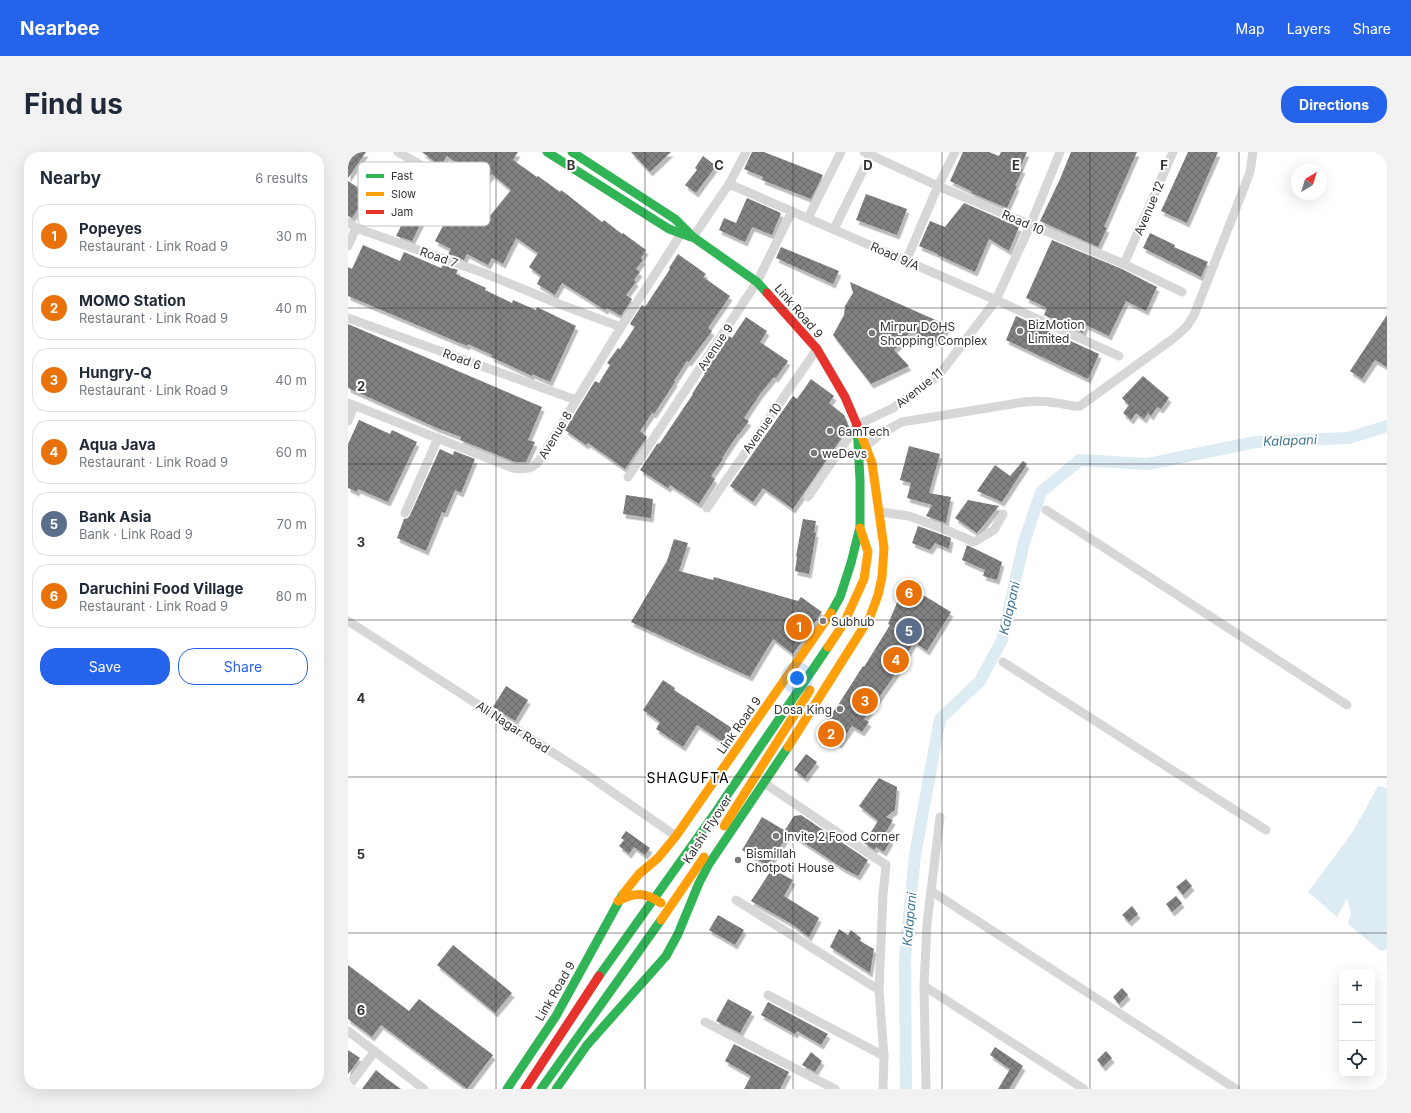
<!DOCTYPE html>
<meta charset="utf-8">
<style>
:root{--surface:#fff;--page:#f2f2f3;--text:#1f2937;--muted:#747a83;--line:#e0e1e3;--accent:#2563eb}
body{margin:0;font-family:Inter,sans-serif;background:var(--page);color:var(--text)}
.controls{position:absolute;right:12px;bottom:12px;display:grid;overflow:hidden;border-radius:8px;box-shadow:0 4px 16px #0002}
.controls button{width:36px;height:36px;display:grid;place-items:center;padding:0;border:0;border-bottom:1px solid var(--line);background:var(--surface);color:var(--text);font:20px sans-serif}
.compass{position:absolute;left:943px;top:12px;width:36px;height:36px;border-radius:50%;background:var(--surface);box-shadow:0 4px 16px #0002;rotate:38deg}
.you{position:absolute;left:449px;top:526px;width:14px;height:14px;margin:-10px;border:3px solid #fff;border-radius:50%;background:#1a73e8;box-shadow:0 0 0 6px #1a73e833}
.badge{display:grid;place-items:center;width:26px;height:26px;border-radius:50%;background:var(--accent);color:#fff;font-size:13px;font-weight:700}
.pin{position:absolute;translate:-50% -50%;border:2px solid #fff;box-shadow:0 1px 4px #0006}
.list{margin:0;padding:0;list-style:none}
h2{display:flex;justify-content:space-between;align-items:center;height:52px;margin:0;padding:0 16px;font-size:17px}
h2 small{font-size:13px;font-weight:400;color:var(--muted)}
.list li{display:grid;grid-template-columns:26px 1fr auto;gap:12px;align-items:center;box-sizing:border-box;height:64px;margin:0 8px 8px;padding:0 8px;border:1px solid var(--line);border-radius:16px}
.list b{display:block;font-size:15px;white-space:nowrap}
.list p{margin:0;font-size:13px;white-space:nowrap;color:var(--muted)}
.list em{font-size:13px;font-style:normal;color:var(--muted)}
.actions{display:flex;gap:8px;padding:12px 16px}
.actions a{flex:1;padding:9px 0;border:1px solid var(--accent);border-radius:16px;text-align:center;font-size:14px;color:var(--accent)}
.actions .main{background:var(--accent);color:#fff}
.icon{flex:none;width:22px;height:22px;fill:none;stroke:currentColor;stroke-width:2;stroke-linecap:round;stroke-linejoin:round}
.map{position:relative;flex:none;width:1039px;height:937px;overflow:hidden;border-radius:16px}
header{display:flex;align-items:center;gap:24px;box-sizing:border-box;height:56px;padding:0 20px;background:var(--accent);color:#fff}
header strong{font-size:19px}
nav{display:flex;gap:22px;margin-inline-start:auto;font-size:14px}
.intro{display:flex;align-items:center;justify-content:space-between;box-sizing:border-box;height:96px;padding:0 24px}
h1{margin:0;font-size:28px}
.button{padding:10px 18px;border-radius:16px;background:var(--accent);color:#fff;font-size:14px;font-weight:700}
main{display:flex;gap:24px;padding:0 24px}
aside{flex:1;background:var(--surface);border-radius:16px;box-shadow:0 4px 16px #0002}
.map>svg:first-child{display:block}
</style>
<header>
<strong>Nearbee</strong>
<nav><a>Map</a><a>Layers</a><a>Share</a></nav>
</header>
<div class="intro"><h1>Find us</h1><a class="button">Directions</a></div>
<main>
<aside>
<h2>Nearby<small>6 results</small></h2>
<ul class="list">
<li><span class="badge" style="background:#e8710a">1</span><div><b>Popeyes</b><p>Restaurant · Link Road 9</p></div><em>30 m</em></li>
<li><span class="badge" style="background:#e8710a">2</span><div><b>MOMO Station</b><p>Restaurant · Link Road 9</p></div><em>40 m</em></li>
<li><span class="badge" style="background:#e8710a">3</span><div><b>Hungry-Q</b><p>Restaurant · Link Road 9</p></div><em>40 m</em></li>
<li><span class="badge" style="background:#e8710a">4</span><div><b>Aqua Java</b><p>Restaurant · Link Road 9</p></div><em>60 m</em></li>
<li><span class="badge" style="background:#5c6f8a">5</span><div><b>Bank Asia</b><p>Bank · Link Road 9</p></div><em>70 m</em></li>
<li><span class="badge" style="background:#e8710a">6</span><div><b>Daruchini Food Village</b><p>Restaurant · Link Road 9</p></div><em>80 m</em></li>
</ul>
<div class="actions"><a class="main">Save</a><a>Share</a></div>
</aside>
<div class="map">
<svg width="1039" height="937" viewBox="0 0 1039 937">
<defs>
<pattern id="building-cross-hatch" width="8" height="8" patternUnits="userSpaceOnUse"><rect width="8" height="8" fill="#818181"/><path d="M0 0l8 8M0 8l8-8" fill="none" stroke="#6a6a6a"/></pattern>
<filter id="shadow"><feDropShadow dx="2.5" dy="4.5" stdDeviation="0" flood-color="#0004"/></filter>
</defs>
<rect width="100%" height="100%" fill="#fff"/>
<path fill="#ddebf3" d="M 1030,634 L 1039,636 L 1039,797 L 1033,799 L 1000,772 L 1003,761 L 999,747 L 989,765 L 960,740 L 1004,681 Z"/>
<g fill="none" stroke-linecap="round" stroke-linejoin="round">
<path stroke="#ddebf3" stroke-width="12" d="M 558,937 L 557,806 L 567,703 L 592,567 L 632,529 L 654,488 L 676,390 L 693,340 L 732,308 L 800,312 L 907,290 L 1001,286 L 1039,274"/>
</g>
<g fill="url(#building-cross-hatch)" filter="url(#shadow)">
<path d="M 0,0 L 18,0 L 0,26 Z"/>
<path d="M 74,0 L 170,0 L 165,8 L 189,25 L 190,24 L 212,40 L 213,38 L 221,44 L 254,70 L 256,68 L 274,82 L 275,81 L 298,98 L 293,106 L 295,108 L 288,117 L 292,120 L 286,128 L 288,130 L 278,143 L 284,147 L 273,164 L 259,156 L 257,158 L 214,131 L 207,143 L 189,132 L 193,124 L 181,115 L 190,101 L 168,86 L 155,112 L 144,106 L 140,113 L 119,102 L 116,108 L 100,102 L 103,97 L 87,89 L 99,66 L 84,58 L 97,35 L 115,44 L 110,54 L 137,70 L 163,38 L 144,22 L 137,30 L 117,13 L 116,16 L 99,4 L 92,14 Z"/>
<path d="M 283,0 L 323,0 L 302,20 Z"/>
<path d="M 404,0 L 416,0 L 475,23 L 463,47 L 414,28 L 415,25 L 396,17 Z"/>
<path d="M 615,0 L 641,0 L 651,4 L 653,0 L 679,0 L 672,16 L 675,17 L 667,34 L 669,34 L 659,56 L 623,41 L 625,40 L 602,29 Z"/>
<path d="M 723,0 L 789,0 L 756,75 L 759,76 L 750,95 L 692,69 L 712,27 Z"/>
<path d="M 840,0 L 870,0 L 839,71 L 813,59 Z"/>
<path d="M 355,4 L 368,14 L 348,41 L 337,33 L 349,18 L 347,16 Z"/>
<path d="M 0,29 L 20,42 L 4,66 L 0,64 Z"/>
<path d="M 518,42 L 559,57 L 549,83 L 508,68 Z"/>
<path d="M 399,46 L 433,61 L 424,83 L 404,75 L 397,90 L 371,78 L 376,66 L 388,71 Z"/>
<path d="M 616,51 L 671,75 L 661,99 L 641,87 L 627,120 L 590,103 L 590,102 L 571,94 L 582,69 L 597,75 Z"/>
<path d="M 61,58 L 76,65 L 64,89 L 48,84 Z"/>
<path d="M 802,81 L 827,93 L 826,95 L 860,110 L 853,125 L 795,96 Z"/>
<path d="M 704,88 L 774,117 L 809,135 L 798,159 L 778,149 L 761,184 L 738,173 L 735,181 L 696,163 L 699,156 L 678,146 Z"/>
<path d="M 15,93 L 52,109 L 56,100 L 93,116 L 95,113 L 110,118 L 108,122 L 138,136 L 137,138 L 164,151 L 165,148 L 188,158 L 189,155 L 228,174 L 202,230 L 184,222 L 184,224 L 143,205 L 144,203 L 120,192 L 119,194 L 0,144 L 0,115 L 4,117 Z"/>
<path d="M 433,95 L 491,119 L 485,132 L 428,106 Z"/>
<path d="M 330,102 L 358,122 L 355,125 L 382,144 L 360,176 L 364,179 L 341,210 L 339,209 L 326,229 L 327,230 L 306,262 L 304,261 L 292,279 L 299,285 L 277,317 L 240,291 L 238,293 L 217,278 L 247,229 L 251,231 L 262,213 L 259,211 L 270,196 L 272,197 L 287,175 L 282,172 L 283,170 L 294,153 L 297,155 L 322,117 L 321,116 Z"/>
<path d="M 502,130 L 601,174 L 588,190 L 563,179 L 546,198 L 561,214 L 523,232 L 485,183 L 496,163 L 497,154 L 505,141 Z"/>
<path d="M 1039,163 L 1039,215 L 1027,208 L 1014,227 L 1002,219 Z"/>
<path d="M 668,164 L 751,202 L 740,227 L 658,188 Z"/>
<path d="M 398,165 L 419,179 L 412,190 L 440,209 L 428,226 L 426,225 L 412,242 L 396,266 L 401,269 L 391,282 L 390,282 L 374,306 L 375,307 L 363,324 L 367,327 L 351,352 L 322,333 L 320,336 L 292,318 L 309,292 L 312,291 L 345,242 L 344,242 L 357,222 L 356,222 L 373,195 L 381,184 L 384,186 Z"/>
<path d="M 0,172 L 194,255 L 180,288 L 187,290 L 178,310 L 167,310 L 112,288 L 113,285 L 89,276 L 0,236 Z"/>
<path d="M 795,224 L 821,246 L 813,257 L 809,255 L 803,264 L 800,261 L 796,267 L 788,261 L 783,268 L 775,261 L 781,253 L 774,246 Z"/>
<path d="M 463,227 L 486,244 L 481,251 L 496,263 L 501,275 L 445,357 L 415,336 L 405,350 L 382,334 L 445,244 L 449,247 Z"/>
<path d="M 11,268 L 42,282 L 44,278 L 69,290 L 40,350 L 10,337 L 9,340 L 0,336 L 0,292 Z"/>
<path d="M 561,294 L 592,302 L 581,341 L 603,345 L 598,371 L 578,364 L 584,353 L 559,346 L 563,331 L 552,328 Z"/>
<path d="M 92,297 L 105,303 L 106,299 L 127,307 L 113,341 L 107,338 L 97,361 L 94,360 L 78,399 L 49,386 L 56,367 L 60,366 L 62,363 Z"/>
<path d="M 675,309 L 679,312 L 654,350 L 629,339 L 647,313 L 662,324 Z"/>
<path d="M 278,343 L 305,347 L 303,366 L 275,362 Z"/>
<path d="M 620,348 L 651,354 L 629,381 L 607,366 Z"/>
<path d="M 455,367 L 468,369 L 466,380 L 468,381 L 461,422 L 447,419 L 449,405 L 448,404 Z"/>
<path d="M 570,374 L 603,386 L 601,397 L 587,391 L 582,398 L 564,391 Z"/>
<path d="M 326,387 L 340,391 L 331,419 L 365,428 L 366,425 L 450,449 L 453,445 L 474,460 L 445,502 L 425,487 L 402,525 L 283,470 L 319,409 Z"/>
<path d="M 619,393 L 654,410 L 649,428 L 635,424 L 637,418 L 614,408 Z"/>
<path d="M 557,432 L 603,460 L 579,499 L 566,490 L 550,518 L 516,567 L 521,570 L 514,580 L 504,574 L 491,592 L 471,578 L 490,553 L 515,514 L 516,515 L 542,473 L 540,472 Z"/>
<path d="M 315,528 L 327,536 L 326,538 L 384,576 L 375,590 L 349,573 L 335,595 L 308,577 L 312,570 L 295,558 Z"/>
<path d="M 158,534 L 180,548 L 167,569 L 145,555 Z"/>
<path d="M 458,602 L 469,610 L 457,626 L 446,618 Z"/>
<path d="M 531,626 L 549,635 L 547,658 L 538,665 L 545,668 L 536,683 L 543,688 L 536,700 L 528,695 L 526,698 L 516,691 L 530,669 L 511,654 Z"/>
<path d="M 453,663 L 520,708 L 510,724 L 496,717 L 437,678 L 446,664 Z"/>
<path d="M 414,665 L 441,681 L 420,714 L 394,698 Z"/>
<path d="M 278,679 L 302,696 L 297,703 L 286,695 L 281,702 L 271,694 L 276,688 L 273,686 Z"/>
<path d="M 424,717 L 445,728 L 436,744 L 471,766 L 461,785 L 444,772 L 403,749 Z"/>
<path d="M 838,727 L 844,734 L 835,743 L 828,735 Z"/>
<path d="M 828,744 L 834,751 L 824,760 L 818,752 Z"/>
<path d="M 784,754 L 790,762 L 781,770 L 774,763 Z"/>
<path d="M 370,763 L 396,778 L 387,793 L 361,778 Z"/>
<path d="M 491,777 L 500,783 L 503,778 L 513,786 L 512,789 L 526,797 L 522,821 L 482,795 Z"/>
<path d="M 105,793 L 164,841 L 147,861 L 89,813 Z"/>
<path d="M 0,813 L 61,859 L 71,847 L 145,903 L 119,937 L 33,873 L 24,885 L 0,867 Z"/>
<path d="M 774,836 L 780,843 L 771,852 L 765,845 Z"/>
<path d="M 380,847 L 404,860 L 392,881 L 368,869 Z"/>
<path d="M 420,850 L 480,882 L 473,893 L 449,879 L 447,882 L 413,863 Z"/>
<path d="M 386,892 L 441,920 L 432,937 L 396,937 L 403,924 L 377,909 Z"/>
<path d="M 647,895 L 675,914 L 661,937 L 650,937 L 662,917 L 642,903 Z"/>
<path d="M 0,898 L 12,906 L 0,922 Z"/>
<path d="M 758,899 L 764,906 L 755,915 L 749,908 Z"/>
<path d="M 463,900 L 474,909 L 467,920 L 454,913 Z"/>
<path d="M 28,918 L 39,927 L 53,937 L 14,937 Z"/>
</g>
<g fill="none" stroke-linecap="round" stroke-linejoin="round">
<g stroke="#d7d7d7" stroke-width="9">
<path d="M 50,0 L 111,35"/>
<path d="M 516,0 L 590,34 L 776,112 L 834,140"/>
<path d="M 381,32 L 398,0"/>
<path d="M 460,66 L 493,0"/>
<path d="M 0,70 L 8,76 L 136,121 L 211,152 L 273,175"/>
<path d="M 486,77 L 524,0"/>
<path d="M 345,85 L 381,32 L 648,148 L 771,204"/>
<path d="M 0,94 L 8,76"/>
<path d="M 558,109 L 590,34 L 607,0"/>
<path d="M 776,112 L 825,0"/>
<path d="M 0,166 L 228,248"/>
<path d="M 0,251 L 165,316 C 177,318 186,317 193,306 L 273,175 L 333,82"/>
<path d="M 0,269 L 6,254"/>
<path d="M 518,294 L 534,281 L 554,270 L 676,250 C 687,249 698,249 709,251 C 718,252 723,255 732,254 L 826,186 L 839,174 L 846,163 L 896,36 L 902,20 L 905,0"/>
<path d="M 280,325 L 409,130 L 444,59"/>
<path d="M 460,345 L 509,273 L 545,256 L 591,223 L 648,148 L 682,74 L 712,0"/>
<path d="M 359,356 L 469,197"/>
<path d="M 698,358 L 999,553"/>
<path d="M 532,360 L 561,364 L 596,377 L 626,390 L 646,378 L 655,362"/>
<path d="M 57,361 L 90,286"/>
<path d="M 0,469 L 235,620 L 328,684"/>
<path d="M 655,510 L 918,678"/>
<path d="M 416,631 L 538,713 L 535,742 L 531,838 L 536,904 L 535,937"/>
<path d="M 583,739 L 888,937"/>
<path d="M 388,748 L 531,838"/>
<path d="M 576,834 L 736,937"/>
<path d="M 420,843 L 536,904"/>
<path d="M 357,870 L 487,937"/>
<path d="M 0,879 L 76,937"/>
<path d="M 0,935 L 27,899"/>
<path d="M 578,937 L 576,834 L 579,772 L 592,665"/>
</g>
<g stroke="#30b455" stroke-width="9">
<path d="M 199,0 L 321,77 L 343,85"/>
<path d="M 224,0 L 327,67 L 345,85 L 409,130 L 419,141"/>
<path d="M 483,461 L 492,445 L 503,411 L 512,375 L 512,328 L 509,273"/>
<path d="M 251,824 L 367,661 L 480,495"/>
<path d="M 159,937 L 208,864 L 275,742"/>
<path d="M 193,937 L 313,768"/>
<path d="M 208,937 L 239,893 L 318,804 L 330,782 L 351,731 L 361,712 L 440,595"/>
</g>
<g stroke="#ff9f0a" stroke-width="9">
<path d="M 480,495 L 496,471 L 516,427 L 520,400 L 512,376"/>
<path d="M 440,595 L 522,465 L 530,443 L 534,425 L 536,396 L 524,311 L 514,285"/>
<path d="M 376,674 L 462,538"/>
<path d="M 275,742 L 291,722 L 310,706 L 328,684 L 483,461"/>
<path d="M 270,749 C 287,740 297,740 313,751"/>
<path d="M 313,768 L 356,705"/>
</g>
<g stroke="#e5322d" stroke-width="9">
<path d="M 419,141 L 469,197 L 497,245 L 509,273"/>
<path d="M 177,937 L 251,824"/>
</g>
</g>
<path fill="none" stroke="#333" stroke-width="1" stroke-opacity="0.55" d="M 148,0 L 148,937M 297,0 L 297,937M 445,0 L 445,937M 594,0 L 594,937M 742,0 L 742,937M 891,0 L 891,937M 0,156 L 1039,156M 0,312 L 1039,312M 0,468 L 1039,468M 0,625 L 1039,625M 0,781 L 1039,781"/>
<g fill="#7a7a7a" stroke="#fff" stroke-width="1.5">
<circle cx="672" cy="179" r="4"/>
<circle cx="524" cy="181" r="4"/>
<circle cx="482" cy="279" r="4"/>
<circle cx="466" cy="301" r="4"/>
<circle cx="475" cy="469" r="4"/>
<circle cx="492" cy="557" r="4"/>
<circle cx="428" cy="684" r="4"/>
<circle cx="390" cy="708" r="4"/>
</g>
<g text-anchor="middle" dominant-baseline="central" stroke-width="4" stroke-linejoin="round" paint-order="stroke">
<g font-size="12" fill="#333" stroke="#fff">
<text transform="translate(801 56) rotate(-67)">Avenue 12</text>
<text transform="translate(675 70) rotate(23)">Road 10</text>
<text transform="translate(547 104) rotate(24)">Road 9/A</text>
<text transform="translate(91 105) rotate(19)">Road 7</text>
<text transform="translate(451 159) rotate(49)">Link Road 9</text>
<text transform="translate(367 195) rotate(-56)">Avenue 9</text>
<text transform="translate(114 207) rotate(20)">Road 6</text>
<text transform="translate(571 236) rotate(-38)">Avenue 11</text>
<text transform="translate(414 276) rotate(-55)">Avenue 10</text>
<text transform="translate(207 283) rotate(-59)">Avenue 8</text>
<text transform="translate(391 573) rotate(-55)">Link Road 9</text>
<text transform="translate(165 575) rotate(33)">Ali Nagar Road</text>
<text transform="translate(359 677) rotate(-57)">Kalshi Flyover</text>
<text transform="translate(207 839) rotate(-60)">Link Road 9</text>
</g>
<g font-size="12" fill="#333" stroke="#fff" text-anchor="start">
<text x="680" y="172">BizMotion<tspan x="680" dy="14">Limited</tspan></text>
<text x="532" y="174">Mirpur DOHS<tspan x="532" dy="14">Shopping Complex</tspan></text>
<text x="490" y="279">6amTech</text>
<text x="474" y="301">weDevs</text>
<text x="483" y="469">Subhub</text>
<text x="484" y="557" text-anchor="end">Dosa King</text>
<text x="436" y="684">Invite 2 Food Corner</text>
<text x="398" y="701">Bismillah<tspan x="398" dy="14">Chotpoti House</tspan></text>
</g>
<g font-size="13" font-style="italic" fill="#3f7597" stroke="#fff">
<text transform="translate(942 288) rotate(-2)">Kalapani</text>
<text transform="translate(661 456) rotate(-77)">Kalapani</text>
<text transform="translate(561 767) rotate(-85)">Kalapani</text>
</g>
<g font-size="14" letter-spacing="1" fill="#000" stroke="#fff">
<text x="340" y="625">SHAGUFTA</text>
</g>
</g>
<rect x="10" y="10" width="132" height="64" rx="6" fill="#fff" stroke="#c2c2c2" stroke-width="1"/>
<rect x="18" y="22" width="18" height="4" fill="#30b455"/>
<rect x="18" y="40" width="18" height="4" fill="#ff9f0a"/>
<rect x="18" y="58" width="18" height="4" fill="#e5322d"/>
<g font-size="11" fill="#333">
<text x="43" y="28">Fast</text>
<text x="43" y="46">Slow</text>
<text x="43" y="64">Jam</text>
</g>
<g font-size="13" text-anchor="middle" font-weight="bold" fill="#333" stroke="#fff" stroke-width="4" stroke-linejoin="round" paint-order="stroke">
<text x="223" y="18">B</text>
<text x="371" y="18">C</text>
<text x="520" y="18">D</text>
<text x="668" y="18">E</text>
<text x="816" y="18">F</text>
<text x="13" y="239">2</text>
<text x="13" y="395">3</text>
<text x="13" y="551">4</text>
<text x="13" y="707">5</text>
<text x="13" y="863">6</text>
</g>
</svg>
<div class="controls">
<button>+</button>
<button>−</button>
<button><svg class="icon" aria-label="locate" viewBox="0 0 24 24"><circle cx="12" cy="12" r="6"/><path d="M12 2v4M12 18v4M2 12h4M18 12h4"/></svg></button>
</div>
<svg class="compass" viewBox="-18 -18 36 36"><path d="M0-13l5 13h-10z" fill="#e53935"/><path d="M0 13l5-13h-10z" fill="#747a83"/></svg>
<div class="you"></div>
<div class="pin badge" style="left:451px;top:475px;background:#e8710a">1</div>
<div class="pin badge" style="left:483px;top:582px;background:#e8710a">2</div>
<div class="pin badge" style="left:517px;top:549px;background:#e8710a">3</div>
<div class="pin badge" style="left:548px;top:508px;background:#e8710a">4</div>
<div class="pin badge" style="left:561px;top:479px;background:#5c6f8a">5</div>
<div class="pin badge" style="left:561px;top:441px;background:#e8710a">6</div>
</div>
</main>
